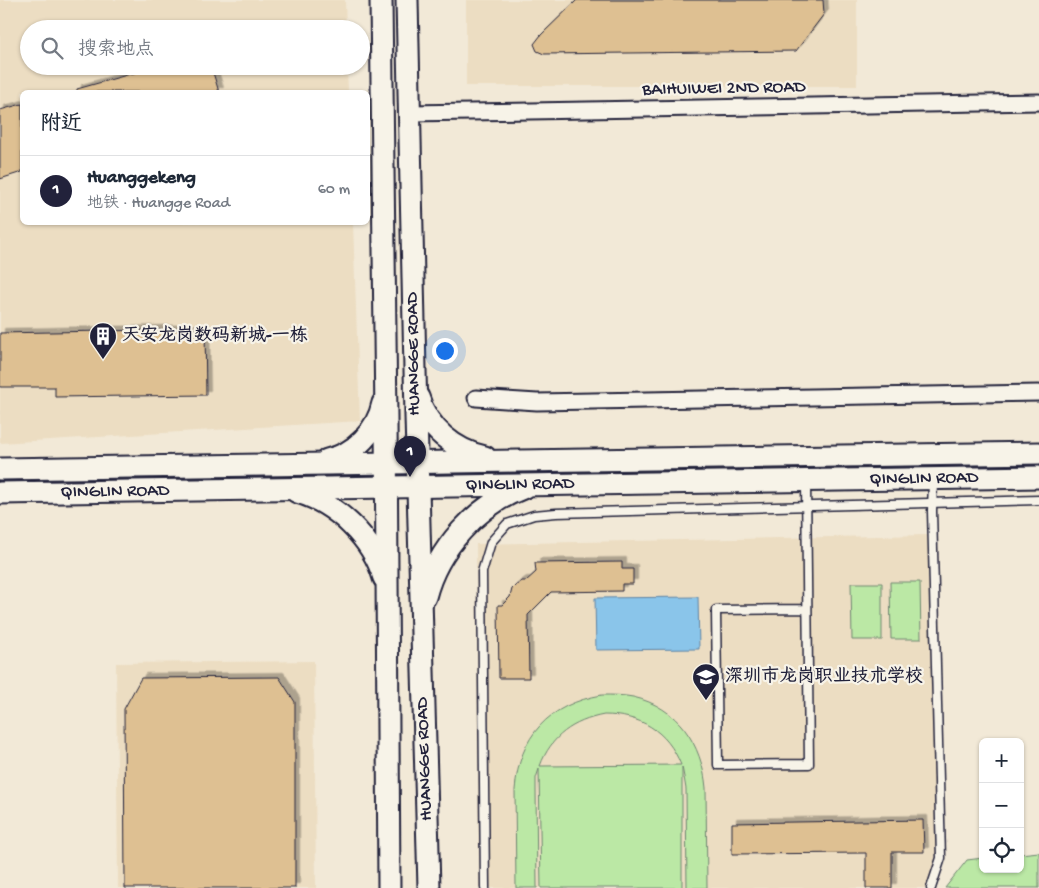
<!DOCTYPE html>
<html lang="zh">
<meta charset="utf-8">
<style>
:root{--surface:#fff;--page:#f2f2f3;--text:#1f2937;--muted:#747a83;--line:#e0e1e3;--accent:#22223b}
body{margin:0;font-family:"Gochi Hand","LXGW WenKai TC",sans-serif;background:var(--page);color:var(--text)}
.controls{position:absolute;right:15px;bottom:15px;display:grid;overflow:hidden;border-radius:8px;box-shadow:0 1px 4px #0004}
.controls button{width:45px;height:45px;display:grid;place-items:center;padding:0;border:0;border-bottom:1px solid var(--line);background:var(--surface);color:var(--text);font:25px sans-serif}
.you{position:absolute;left:444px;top:350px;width:18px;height:18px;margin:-12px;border:4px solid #fff;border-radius:50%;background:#1a73e8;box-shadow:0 0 0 8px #1a73e833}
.badge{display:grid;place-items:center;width:32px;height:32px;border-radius:50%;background:var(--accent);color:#fff;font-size:16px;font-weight:700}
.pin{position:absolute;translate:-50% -41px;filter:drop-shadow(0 1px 2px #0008)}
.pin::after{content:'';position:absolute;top:26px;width:18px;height:15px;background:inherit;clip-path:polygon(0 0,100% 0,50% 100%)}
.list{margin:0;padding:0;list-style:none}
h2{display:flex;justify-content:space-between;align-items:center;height:65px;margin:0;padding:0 20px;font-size:21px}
h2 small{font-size:16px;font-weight:400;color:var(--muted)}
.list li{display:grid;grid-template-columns:32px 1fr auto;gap:15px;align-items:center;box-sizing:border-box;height:70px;padding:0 20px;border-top:1px solid var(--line)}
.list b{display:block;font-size:19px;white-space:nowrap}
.list p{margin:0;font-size:16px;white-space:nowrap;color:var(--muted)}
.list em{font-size:16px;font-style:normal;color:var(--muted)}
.icon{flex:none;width:28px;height:28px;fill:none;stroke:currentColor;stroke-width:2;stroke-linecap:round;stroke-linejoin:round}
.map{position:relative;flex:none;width:1039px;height:888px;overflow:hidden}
.search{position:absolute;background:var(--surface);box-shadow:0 1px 4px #0004;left:20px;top:20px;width:350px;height:55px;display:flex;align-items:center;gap:12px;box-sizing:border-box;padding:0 18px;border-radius:28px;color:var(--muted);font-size:19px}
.panel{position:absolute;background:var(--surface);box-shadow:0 1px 4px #0004;left:20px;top:90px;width:350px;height:135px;border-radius:8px}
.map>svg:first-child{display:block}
</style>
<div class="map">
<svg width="1039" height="888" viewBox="0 0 1039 888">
<defs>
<filter id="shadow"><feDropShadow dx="4.5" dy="-4.5" stdDeviation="0" flood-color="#0004"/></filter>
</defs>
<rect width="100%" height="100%" fill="#f2e9d7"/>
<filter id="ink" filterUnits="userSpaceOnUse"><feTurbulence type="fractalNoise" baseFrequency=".02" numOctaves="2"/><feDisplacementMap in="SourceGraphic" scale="10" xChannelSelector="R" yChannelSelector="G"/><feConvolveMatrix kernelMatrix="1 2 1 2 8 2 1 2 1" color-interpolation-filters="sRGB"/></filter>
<g filter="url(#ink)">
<g fill="#ecddc2">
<path d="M 0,0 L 345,0 L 346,29 L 29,29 L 29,66 L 347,66 L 348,92 L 22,92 L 22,222 L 353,223 L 360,421 L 0,443 Z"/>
<rect x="466" y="0" width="391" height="86"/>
<path d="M 928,535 L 941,858 L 931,888 L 479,888 L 476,544 Z"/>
<path d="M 314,661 L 316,888 L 118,888 L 116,663 Z"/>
</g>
<g fill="#bbe8a5" stroke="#6e8570" fill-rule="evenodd">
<path d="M 890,582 L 920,582 L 921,639 L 891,639 Z"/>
<path d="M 851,583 L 882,583 L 882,640 L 852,640 Z"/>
<path d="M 602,695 C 612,695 623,695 633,697 C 678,707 702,744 706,788 L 707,888 L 687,888 L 686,789 L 684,777 L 682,767 L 682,888 L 541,888 L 539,769 L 536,778 L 536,790 L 537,888 L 516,888 L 515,790 C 519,736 549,704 602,695 ZM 604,715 C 640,715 667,730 681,765 L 540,766 C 551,736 573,721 604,715 Z"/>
<path d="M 1039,852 L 1039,888 L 945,888 L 967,860 L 983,858 L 983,869 L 1020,869 L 1020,854 Z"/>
</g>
<path fill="#8ac5ea" stroke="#6084a4" d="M 698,597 L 699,649 L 596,650 L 595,598 Z"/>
<g fill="#dec092" stroke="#22223b" filter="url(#shadow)">
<path d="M 577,0 L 823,0 L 824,14 L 796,51 L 544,54 L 537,51 L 534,44 L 541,35 Z"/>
<path d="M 159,66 L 211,66 L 219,92 L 77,92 L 77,89 Z"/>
<path d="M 22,104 L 22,172 L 0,179 L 0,110 Z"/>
<path d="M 205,329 L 206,395 L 55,397 L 55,387 L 0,387 L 0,333 Z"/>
<path d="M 622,562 L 622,569 L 633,569 L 633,584 L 622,584 L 622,591 L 551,592 L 528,615 L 529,678 L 499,678 L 498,605 L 502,605 L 510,597 L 512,589 L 515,586 L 522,581 L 526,581 L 536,572 L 535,563 Z"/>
<path d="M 279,677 L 295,702 L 295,888 L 125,888 L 124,709 L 141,678 Z"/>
<path d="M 923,820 L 924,852 L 892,852 L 892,888 L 866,888 L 866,853 L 732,854 L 732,823 Z"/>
</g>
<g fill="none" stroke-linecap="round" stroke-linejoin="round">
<g stroke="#22223b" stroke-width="11">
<g id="lane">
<path d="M 806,483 L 809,764 L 718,765 L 716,610 L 807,609"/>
<path d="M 485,888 L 482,572 L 491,542 L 507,524 L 534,515 L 556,513 L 1039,500"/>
<path d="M 931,888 L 941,858 L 932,511 L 933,481"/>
</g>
</g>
<g stroke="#22223b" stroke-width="19">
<g id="street">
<path d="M 410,113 L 1039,102"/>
<path d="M 476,398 L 537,402 L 1039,393"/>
</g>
</g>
<g stroke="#22223b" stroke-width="25">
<g id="secondary">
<path d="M 381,0 L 386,418 L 389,888"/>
<path d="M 407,0 L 416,416 L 429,888"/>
<path d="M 418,397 C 427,428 455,451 485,457"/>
<path d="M 327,460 C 355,454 377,431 383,403"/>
<path d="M 0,469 L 1039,453"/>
<path d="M 297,492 C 336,503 373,539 384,578"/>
<path d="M 0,493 L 1039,477"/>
<path d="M 425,597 C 437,549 477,505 523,488"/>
</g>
</g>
<use href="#lane" stroke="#f7f3e8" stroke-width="8"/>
<use href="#street" stroke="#f7f3e8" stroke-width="15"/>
<use href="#secondary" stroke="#f7f3e8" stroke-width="21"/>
</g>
</g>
<defs>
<g id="building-pin" transform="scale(1.4375)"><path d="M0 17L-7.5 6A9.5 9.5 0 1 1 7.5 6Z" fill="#22223b" stroke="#f7f3e8"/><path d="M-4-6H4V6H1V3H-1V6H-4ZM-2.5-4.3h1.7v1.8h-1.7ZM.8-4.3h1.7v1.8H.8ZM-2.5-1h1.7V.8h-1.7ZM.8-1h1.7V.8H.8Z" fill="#fff"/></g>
<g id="school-pin" transform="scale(1.4375)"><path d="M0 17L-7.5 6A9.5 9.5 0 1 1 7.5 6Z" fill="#22223b" stroke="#f7f3e8"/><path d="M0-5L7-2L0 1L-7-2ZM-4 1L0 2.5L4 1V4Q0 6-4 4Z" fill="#fff"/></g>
</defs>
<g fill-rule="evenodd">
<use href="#building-pin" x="103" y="336"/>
<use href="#school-pin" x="706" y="677"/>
</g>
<g text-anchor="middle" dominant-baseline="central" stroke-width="4.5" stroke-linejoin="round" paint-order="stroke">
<g font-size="18" fill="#22223b" stroke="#f7f3e8">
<text transform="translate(724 89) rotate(-1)">BAIHUIWEI 2ND ROAD</text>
<text transform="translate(414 354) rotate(-91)">HUANGGE ROAD</text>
<text transform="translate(924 479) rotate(-1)">QINGLIN ROAD</text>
<text transform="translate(520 485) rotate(-1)">QINGLIN ROAD</text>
<text transform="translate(115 492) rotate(-1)">QINGLIN ROAD</text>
<text transform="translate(425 759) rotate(-92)">HUANGGE ROAD</text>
</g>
<g font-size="18" font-weight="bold" fill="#22223b" stroke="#f7f3e8" text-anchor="start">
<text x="122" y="336">天安龙岗数码新城-一栋</text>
<text x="725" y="677">深圳市龙岗职业技术学校</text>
</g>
</g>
</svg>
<div class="controls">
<button>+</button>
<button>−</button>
<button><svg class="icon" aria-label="locate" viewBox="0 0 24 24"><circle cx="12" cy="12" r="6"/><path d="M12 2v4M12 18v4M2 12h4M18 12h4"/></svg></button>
</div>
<div class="you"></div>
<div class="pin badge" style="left:410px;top:477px">1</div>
<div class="search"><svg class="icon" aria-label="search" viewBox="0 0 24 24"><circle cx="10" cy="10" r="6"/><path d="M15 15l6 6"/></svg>搜索地点</div>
<section class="panel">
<h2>附近<small></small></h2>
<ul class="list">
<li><span class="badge">1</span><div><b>Huanggekeng</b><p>地铁 · Huangge Road</p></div><em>60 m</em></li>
</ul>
</section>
</div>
